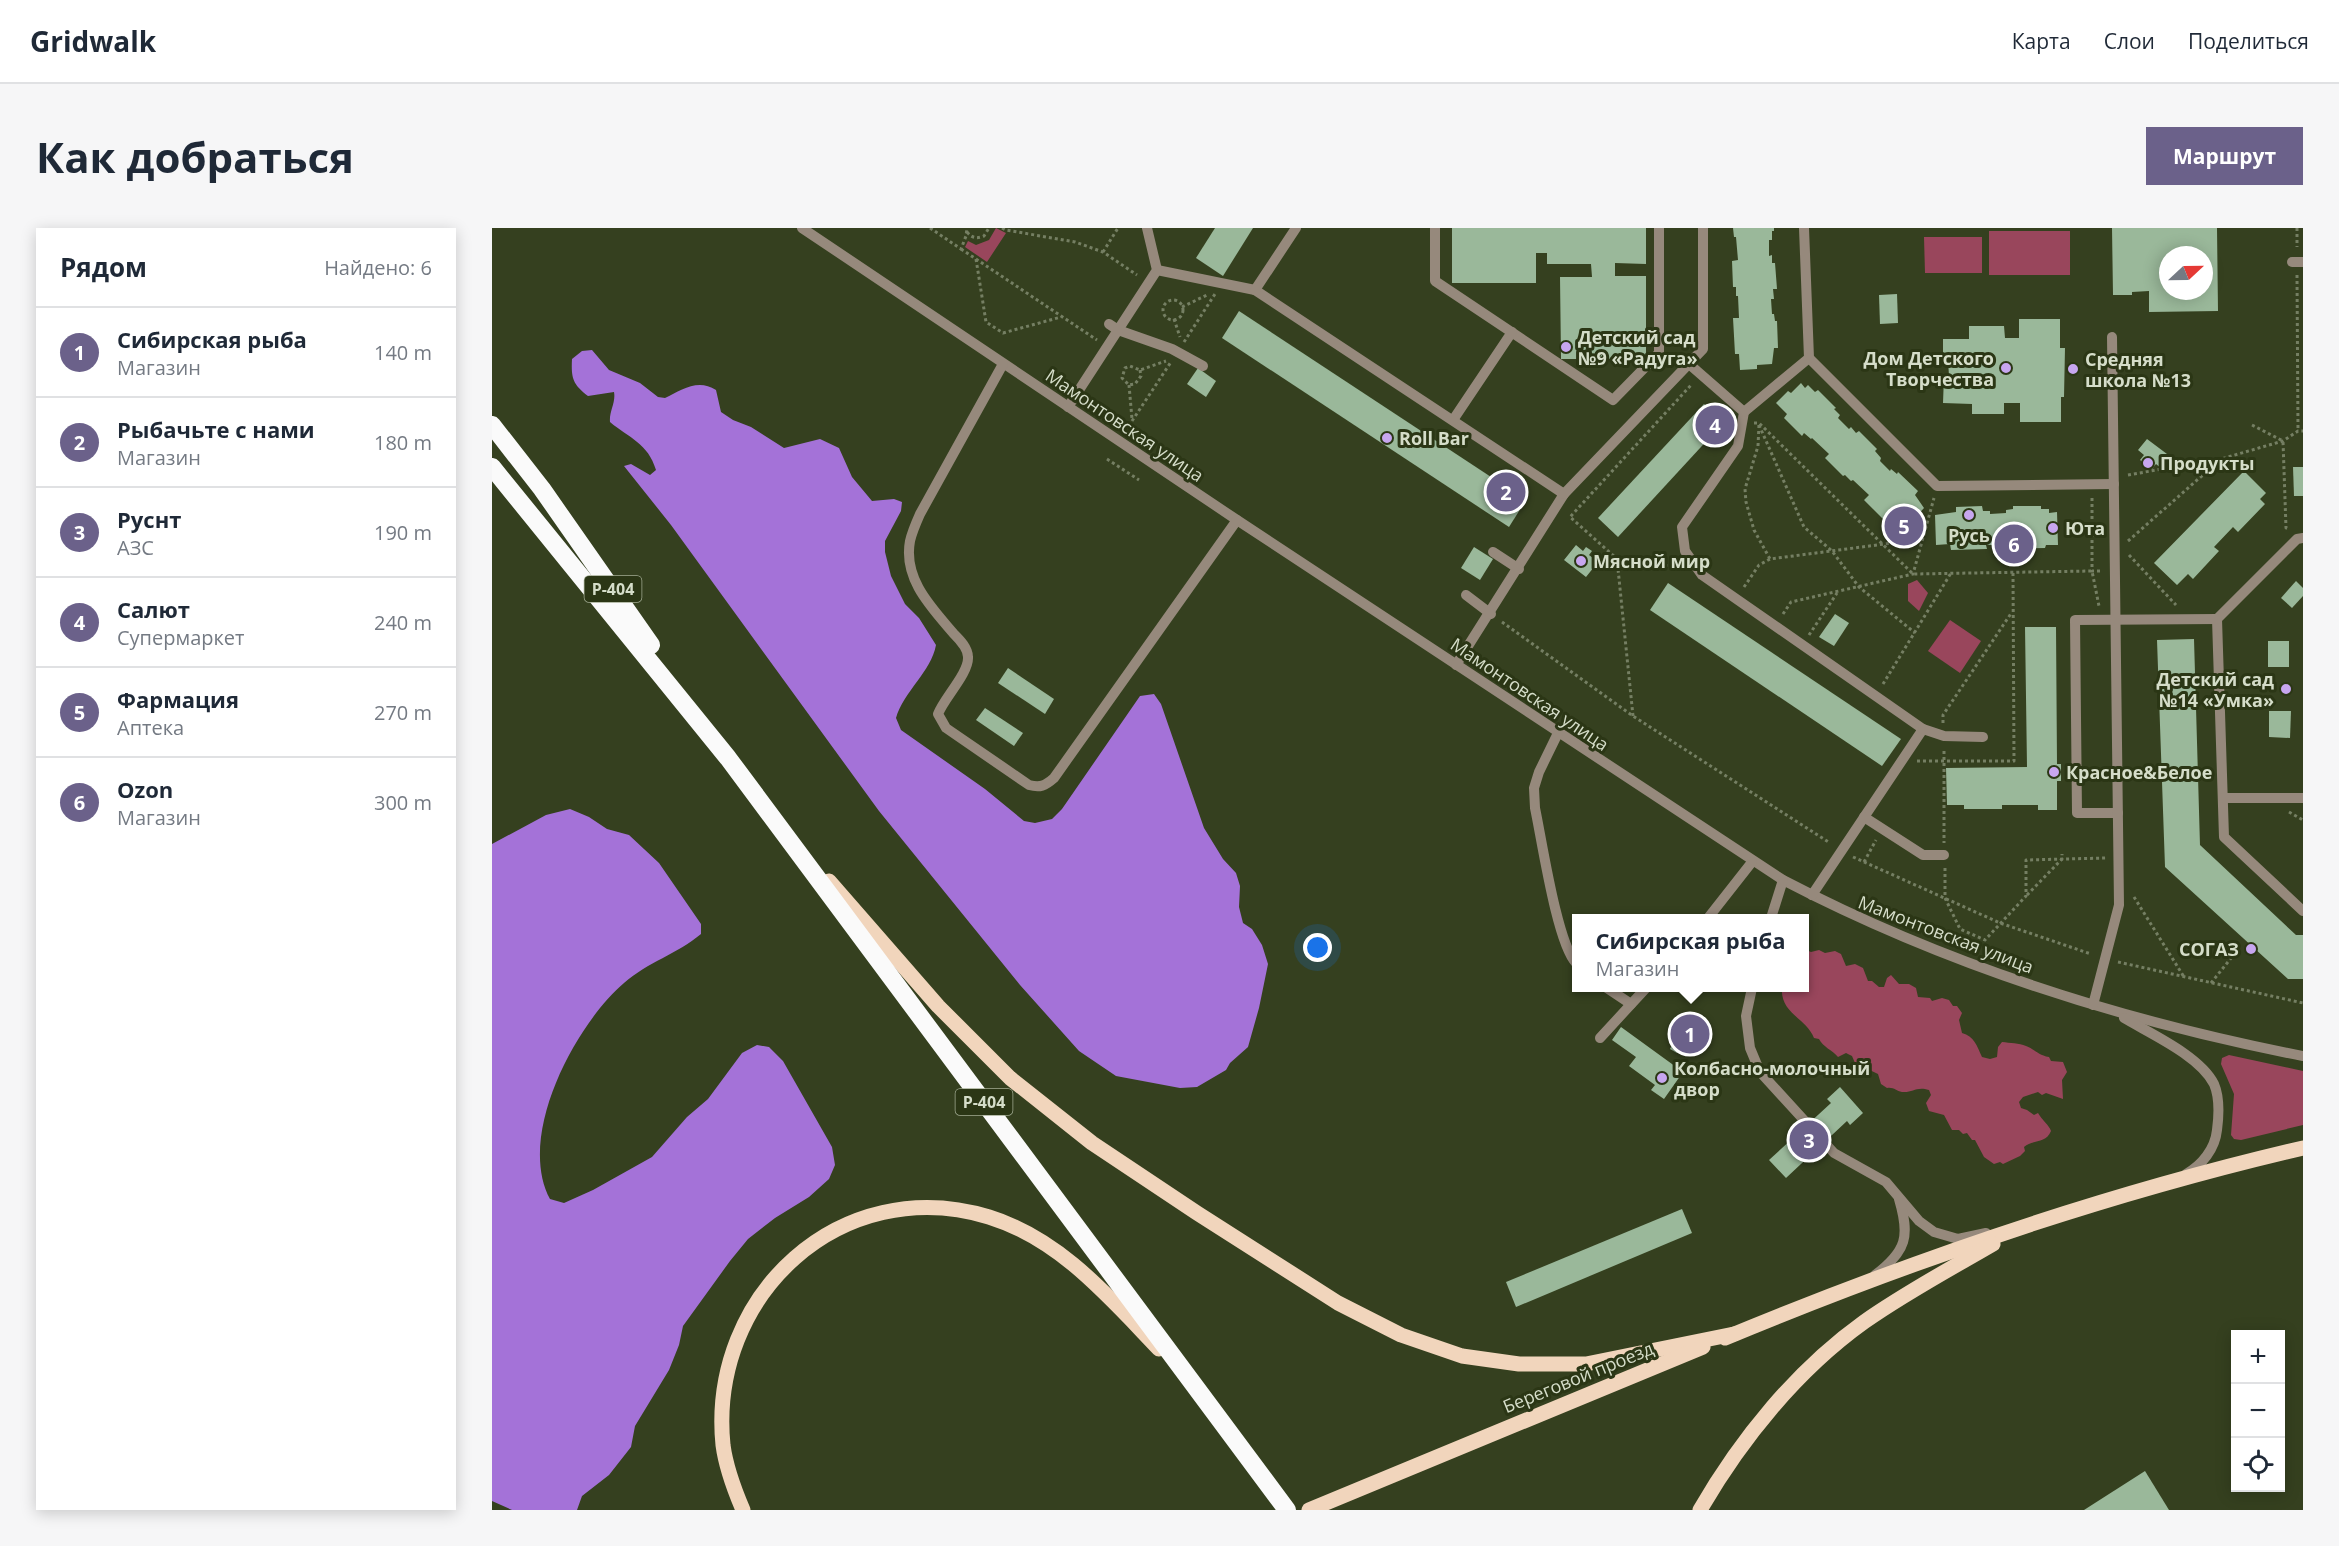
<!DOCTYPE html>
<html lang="ru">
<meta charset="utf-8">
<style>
:root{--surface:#fff;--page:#f6f6f7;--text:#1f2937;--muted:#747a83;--line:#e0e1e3;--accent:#6b618a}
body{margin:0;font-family:"Open Sans",sans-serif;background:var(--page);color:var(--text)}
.controls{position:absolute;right:18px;bottom:18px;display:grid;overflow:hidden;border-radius:0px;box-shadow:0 3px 15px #0003}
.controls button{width:54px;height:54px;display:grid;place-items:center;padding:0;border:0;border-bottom:2px solid var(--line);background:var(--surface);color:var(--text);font:30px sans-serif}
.compass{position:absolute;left:1667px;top:18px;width:54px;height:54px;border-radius:50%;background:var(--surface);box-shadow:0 3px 15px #0003;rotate:68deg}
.you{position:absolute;left:826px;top:720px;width:21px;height:21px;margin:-15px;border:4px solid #fff;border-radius:50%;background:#1a73e8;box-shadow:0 0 0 9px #1a73e833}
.badge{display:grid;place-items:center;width:39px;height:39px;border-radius:50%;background:var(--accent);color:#fff;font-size:20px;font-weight:700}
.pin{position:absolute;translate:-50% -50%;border:3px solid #fff;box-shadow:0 2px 6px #0006}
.popup{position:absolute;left:1080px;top:686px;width:237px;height:78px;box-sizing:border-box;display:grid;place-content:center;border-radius:0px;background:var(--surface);filter:drop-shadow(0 2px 4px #0005);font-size:20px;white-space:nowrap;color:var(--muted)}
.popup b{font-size:22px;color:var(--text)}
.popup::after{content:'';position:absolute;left:50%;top:100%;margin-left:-12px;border:12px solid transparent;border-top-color:var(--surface)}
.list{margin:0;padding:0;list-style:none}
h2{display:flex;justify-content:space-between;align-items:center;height:78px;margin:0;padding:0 24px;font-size:26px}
h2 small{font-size:20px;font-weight:400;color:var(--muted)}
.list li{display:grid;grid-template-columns:39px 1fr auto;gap:18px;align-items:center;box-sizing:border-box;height:90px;padding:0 24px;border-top:2px solid var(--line)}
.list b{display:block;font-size:22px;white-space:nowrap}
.list p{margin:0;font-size:20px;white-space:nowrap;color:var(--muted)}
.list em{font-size:20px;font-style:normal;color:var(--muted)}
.icon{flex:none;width:33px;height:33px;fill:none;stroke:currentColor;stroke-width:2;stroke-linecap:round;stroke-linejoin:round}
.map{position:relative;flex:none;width:1811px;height:1282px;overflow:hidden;border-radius:0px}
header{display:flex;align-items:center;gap:36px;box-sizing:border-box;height:84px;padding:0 30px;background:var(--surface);border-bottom:2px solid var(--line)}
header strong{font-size:28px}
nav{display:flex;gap:33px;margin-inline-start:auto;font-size:21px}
.intro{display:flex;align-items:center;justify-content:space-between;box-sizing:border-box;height:144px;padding:0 36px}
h1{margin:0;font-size:42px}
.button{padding:15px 27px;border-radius:0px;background:var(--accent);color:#fff;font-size:21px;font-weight:700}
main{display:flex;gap:36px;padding:0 36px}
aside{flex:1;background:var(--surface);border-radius:0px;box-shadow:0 3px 15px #0003}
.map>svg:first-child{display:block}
</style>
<header>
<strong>Gridwalk</strong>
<nav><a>Карта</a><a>Слои</a><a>Поделиться</a></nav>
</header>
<div class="intro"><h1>Как добраться</h1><a class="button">Маршрут</a></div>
<main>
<aside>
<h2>Рядом<small>Найдено: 6</small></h2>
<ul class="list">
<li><span class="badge">1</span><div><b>Сибирская рыба</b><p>Магазин</p></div><em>140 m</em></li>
<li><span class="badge">2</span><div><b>Рыбачьте с нами</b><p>Магазин</p></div><em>180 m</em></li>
<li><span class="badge">3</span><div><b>Руснт</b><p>АЗС</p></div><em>190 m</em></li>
<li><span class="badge">4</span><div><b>Салют</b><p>Супермаркет</p></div><em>240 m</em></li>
<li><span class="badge">5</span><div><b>Фармация</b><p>Аптека</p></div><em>270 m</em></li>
<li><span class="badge">6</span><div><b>Ozon</b><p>Магазин</p></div><em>300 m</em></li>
</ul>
</aside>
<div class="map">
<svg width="1811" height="1282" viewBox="0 0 1811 1282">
<rect width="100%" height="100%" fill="#35401f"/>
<g fill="#99465c">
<path d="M 504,0 L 514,5 L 495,34 L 473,19 L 476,13 L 484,17 L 497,12 Z"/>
<rect x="1497" y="3" width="81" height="44"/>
<path d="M 1432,9 L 1490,9 L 1490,45 L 1433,45 Z"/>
<path d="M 1425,352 L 1436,365 L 1427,383 L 1416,373 L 1416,356 Z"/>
<path d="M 1458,392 L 1489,413 L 1468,445 L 1436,423 Z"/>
<path d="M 1312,721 L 1319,724 L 1327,722 L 1333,725 L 1343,723 L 1349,726 L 1354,738 L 1363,736 L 1371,740 L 1376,753 L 1380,753 L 1387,759 L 1392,759 L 1395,750 L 1399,747 L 1407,756 L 1417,756 L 1424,760 L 1426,769 L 1438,770 L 1440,773 L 1450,770 L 1457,772 L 1461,778 L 1465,778 L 1470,785 L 1467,792 L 1470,805 C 1482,808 1485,818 1490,829 L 1498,831 L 1505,829 L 1506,819 L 1510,814 C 1518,815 1527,815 1534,818 C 1544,822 1546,827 1557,829 L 1559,833 L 1571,834 L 1575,844 L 1570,852 L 1571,871 L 1554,865 L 1550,867 L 1546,864 L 1531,869 L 1527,874 L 1529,880 L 1535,882 L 1542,887 L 1546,885 C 1550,892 1557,897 1559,903 C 1554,916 1541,911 1532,919 L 1533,923 L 1528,928 L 1511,936 L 1508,934 L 1502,936 L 1492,929 L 1483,912 L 1480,912 L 1475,905 L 1471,906 L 1467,902 L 1460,902 L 1452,887 L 1437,883 L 1434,875 L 1439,867 L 1437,862 C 1424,858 1421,865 1410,864 C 1404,863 1402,859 1395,860 L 1389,856 L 1386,846 L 1363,835 L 1360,828 L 1354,825 L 1346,829 C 1340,822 1331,819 1327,811 L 1322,810 C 1314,790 1288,785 1290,760 L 1312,760 Z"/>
<path d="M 1737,827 L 1811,843 L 1811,897 L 1749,912 L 1742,911 L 1739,907 L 1742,866 L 1729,836 L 1730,830 Z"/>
</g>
<g fill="#a472d8">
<path d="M 100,122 L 117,142 L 148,155 L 166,169 L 173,170 C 189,162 206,150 224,162 L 229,184 L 241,192 L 259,199 L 292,220 L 328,211 L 347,220 L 360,249 L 380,273 L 402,271 L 410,274 L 409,283 L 393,313 L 393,324 L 399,348 L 413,376 L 427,390 L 444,417 C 439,444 412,463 404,490 L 409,502 L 493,561 L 532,593 L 543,595 L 560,591 L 570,581 L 648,468 L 662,466 L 669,476 L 712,600 L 731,631 L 744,645 L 748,658 L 747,679 L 751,695 L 760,701 L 770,717 L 776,736 L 767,780 L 756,819 L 738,835 L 734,842 L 705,859 L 688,860 L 624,848 L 587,823 L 528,757 L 387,583 L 179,297 L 132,238 L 139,236 L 158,247 L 164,242 C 156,215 137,210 118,194 C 117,183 124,175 122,164 L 96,168 C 81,156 79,151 80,131 L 90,123 Z"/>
<path d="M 78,581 L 97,589 L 115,601 L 137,607 L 167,635 L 209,696 L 209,706 C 185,726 156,734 132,755 C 83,797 24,908 58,971 L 72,975 L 101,962 L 160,929 L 195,889 L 216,871 L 250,825 L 265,817 L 277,819 L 291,833 L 340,919 L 343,937 L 337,951 L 317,969 L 283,990 L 256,1011 L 238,1033 L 191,1098 L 187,1117 L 177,1142 L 143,1198 L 139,1219 L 117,1247 L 90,1268 L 85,1282 L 20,1282 L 0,1273 L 0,616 L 54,587 Z"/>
</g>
<g fill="#9ab89a" fill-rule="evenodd">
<path d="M 723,0 L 761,0 L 731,48 L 704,30 Z"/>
<path d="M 960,0 L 1154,0 L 1154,36 L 1123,35 L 1123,48 L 1154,48 L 1154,131 L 1069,131 L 1068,49 L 1100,49 L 1099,36 L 1055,36 L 1055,25 L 1044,25 L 1044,55 L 960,55 Z"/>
<path d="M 1241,0 L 1282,0 L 1282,3 L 1280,3 L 1280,12 L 1277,12 L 1277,28 L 1280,27 L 1280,35 L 1283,35 L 1285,61 L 1281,61 L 1282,71 L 1279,71 L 1280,86 L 1282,86 L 1283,93 L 1285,93 L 1286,120 L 1282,120 L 1280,136 L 1265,137 L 1265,141 L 1248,142 L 1247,126 L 1243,126 L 1241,90 L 1247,90 L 1246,68 L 1244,68 L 1244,59 L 1241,59 L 1240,33 L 1246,32 L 1244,9 L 1242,9 Z"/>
<path d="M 1620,0 L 1725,0 L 1726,83 L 1657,84 L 1657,63 L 1640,64 L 1640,67 L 1621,67 ZM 1676,27 L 1712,27 L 1712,63 L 1676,63 Z"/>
<path d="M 1405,66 L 1406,95 L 1388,96 L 1387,67 Z"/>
<path d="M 747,83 L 1034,272 L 1017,299 L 730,110 Z"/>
<path d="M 1527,91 L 1568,91 L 1568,120 L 1573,120 L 1572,169 L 1569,169 L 1569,194 L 1528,194 L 1528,175 L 1512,175 L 1512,186 L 1480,186 L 1480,176 L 1451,175 L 1452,148 L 1457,148 L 1456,132 L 1451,132 L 1451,111 L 1477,111 L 1477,98 L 1512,98 L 1513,110 L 1527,110 Z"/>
<path d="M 706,140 L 724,153 L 714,169 L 695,156 Z"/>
<path d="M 1309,155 L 1313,160 L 1316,157 L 1323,164 L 1326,162 L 1344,180 L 1342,181 L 1348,187 L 1346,190 L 1357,201 L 1359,199 L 1364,205 L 1367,203 L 1385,221 L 1383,223 L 1389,230 L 1388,233 L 1398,243 L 1399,241 L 1405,246 L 1406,244 L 1426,263 L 1423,267 L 1432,280 L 1422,291 L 1424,293 L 1412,306 L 1400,294 L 1397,297 L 1372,272 L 1377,267 L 1361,252 L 1359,253 L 1353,247 L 1351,248 L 1333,230 L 1337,226 L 1320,210 L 1319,211 L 1312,205 L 1310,208 L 1292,190 L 1295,186 L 1284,175 L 1296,163 L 1299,165 Z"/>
<path d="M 1212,176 L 1232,194 L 1126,309 L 1106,290 Z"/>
<path d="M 1655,211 L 1679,229 L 1670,241 L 1664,236 L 1660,241 L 1648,232 L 1652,227 L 1646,222 Z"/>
<path d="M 1801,239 L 1811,239 L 1811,268 L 1802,268 Z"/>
<path d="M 1752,243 L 1774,265 L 1768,271 L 1773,276 L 1746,304 L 1741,299 L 1722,319 L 1727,323 L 1701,351 L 1696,346 L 1685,357 L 1662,335 Z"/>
<path d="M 1490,278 L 1491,283 L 1498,283 L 1498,286 L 1514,285 L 1514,282 L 1521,281 L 1521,278 L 1549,278 L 1549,281 L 1557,281 L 1557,285 L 1565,284 L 1566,317 L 1554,317 L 1553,320 L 1516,321 L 1516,317 L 1494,317 L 1495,321 L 1459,322 L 1458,316 L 1444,317 L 1443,287 L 1464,284 L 1464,279 Z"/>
<path d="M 1084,317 L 1091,323 L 1094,319 L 1100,323 L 1097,327 L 1106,334 L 1094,349 L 1072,332 Z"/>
<path d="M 982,319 L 1001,331 L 988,352 L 969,340 Z"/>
<path d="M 1804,353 L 1811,360 L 1811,368 L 1800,380 L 1789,370 Z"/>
<path d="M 1176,355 L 1409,511 L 1390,538 L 1158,382 Z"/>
<path d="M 1343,386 L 1357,395 L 1342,418 L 1327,409 Z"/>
<path d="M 1533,399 L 1564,399 L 1565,536 L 1569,536 L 1569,553 L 1565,553 L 1565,582 L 1546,582 L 1546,577 L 1510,577 L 1510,581 L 1472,581 L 1472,577 L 1455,577 L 1454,540 L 1535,539 Z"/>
<path d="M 1702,411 L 1708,617 L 1804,707 L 1811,707 L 1811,751 L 1796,751 L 1673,639 L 1665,412 Z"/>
<rect x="1776" y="413" width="21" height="26"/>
<path d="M 516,440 L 562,471 L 553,486 L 506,455 Z"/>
<path d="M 493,480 L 531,505 L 522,518 L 484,492 Z"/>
<path d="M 1777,483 L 1799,483 L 1798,510 L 1777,509 Z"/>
<path d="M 1194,794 L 1211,804 L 1203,818 L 1186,808 Z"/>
<path d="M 1129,799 L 1191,844 L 1172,871 L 1159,862 L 1163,857 L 1137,838 L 1144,829 L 1120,812 Z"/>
<path d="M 1183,811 L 1191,815 L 1185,825 L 1178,821 Z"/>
<path d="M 1348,859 L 1371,885 L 1358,897 L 1355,893 L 1294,950 L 1277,932 L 1339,875 L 1335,871 Z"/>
<path d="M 1190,981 L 1200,1005 L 1024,1079 L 1014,1054 Z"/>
<path d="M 1653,1243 L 1677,1282 L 1592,1282 Z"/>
</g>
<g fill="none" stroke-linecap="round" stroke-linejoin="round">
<g stroke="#757f63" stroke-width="3" stroke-dasharray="3 3" stroke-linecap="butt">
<path d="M 438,0 L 469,21 L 474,8 L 475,0"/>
<path d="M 510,0 L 514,2 L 583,14 L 611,24 L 645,47"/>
<path d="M 1805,0 L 1805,19"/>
<path d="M 475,4 C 480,10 484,11 492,8 L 497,0"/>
<path d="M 469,21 L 605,112"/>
<path d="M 611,24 L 626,0"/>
<path d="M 484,31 L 494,94 L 511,105 L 569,89"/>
<path d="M 1805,47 L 1806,203"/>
<circle cx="681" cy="82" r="10"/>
<path d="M 690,79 L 715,67"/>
<path d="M 682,91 L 688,109"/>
<path d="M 692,114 L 723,66"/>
<path d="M 648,142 L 649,148 L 643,156 L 637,157 L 630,150 L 633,140 L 638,138 L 648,142 L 674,133"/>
<path d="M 637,157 L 640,191"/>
<path d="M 640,193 L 679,134"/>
<path d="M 1262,195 L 1267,195 L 1421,346 L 1600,343 L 1607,378"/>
<path d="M 1267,197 L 1266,218 L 1253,261 L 1254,274 L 1262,302 L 1278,331"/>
<path d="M 1267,197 L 1312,299 L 1340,323 L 1367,359 L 1423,405"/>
<path d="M 1760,197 L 1791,213 L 1794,300 L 1796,300"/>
<path d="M 615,231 L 647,252"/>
<path d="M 1636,247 L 1727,231"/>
<path d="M 1600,270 L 1600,343 L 1610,343"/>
<path d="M 1636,313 L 1729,231 L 1791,213 L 1806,203 L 1811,203"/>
<path d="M 1637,327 L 1684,377"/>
<path d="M 1125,331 L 1186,339"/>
<path d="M 1252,359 L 1267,337 L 1278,331 L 1431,311"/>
<path d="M 1291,386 L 1299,374 L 1421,346 L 1442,270"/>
<path d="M 1010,394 L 1141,488 L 1338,615"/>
<path d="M 1317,407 L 1345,365"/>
<path d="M 1391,456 L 1459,345"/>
<path d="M 1141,488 L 1125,331 L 1078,289 L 1200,156"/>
<path d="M 1451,495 L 1451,487 L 1520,384"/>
<path d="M 1452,523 L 1452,615"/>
<path d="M 1425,533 L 1522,533 L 1521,344"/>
<path d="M 1797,584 L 1811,592"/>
<path d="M 1361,629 L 1508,695 L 1599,726"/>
<path d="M 1372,634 L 1384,612"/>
<path d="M 1453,640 L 1453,670 L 1468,701 L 1493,712 L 1534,668 L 1534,632 L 1614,630"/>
<path d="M 1535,667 L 1570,631 L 1570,626"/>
<path d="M 1642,669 L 1692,749"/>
<path d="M 1626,734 L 1811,775"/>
<path d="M 1719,755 L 1744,724"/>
</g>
<g stroke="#96897c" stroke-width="10">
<path d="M 310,0 L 745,292 L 1291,652 C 1454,737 1631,793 1811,828"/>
<path d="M 943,0 L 943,53 L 1121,172 L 1167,125 L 1167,0"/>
<path d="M 1312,0 L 1317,130 L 1445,258 L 1622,256"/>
<path d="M 1800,34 L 1811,34"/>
<path d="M 665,42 L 763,62 L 1072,266 L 964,437"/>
<path d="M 763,62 L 804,0"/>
<path d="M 617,96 L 626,102 L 680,121 L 711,138"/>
<path d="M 511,136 L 428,286 C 424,295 420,304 418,313 C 411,351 439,379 462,406 C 468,412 476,420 476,429 C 477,445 452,470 446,486 L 454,500 L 537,557 C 548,560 553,558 562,550 L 745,292"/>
<path d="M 1197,136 L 1252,184 L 1246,218 L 1190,299 L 1193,323 L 1210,347 L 1431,501 L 1320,667"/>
<path d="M 576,179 L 665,42 L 655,0"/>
<path d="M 1252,184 L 1317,130"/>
<path d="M 961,192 L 1020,104"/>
<path d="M 1072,266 L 1211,121 L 1211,0"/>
<path d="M 1811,310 L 1805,311 L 1725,391 L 1732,609 L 1811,683"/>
<path d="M 1001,324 L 1027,341"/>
<path d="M 974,367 L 999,386"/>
<path d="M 1431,501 L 1452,508 L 1491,509"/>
<path d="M 1066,505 L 1047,544 L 1042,560 L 1043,580 C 1050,613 1065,715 1084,735"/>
<path d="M 1731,570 L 1811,570"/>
<path d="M 1626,585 L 1585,585 L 1583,392 L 1725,391"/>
<path d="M 1372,589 L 1431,627 L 1452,627"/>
<path d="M 1216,690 L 1260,634"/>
<path d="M 1279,690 L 1291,652"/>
<path d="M 1115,760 L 1139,776"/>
<path d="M 1260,760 L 1254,788 L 1258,820 L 1268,844 L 1342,925 L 1394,954 L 1427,993 L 1442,1004 L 1466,1011 L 1494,1005"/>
<path d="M 1601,777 L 1627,677 L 1620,109"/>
<path d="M 1632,790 C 1659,806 1708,828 1722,856 C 1728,870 1727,887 1725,902 C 1723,921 1710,937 1694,946"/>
<path d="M 1108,810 L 1154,760"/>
<path d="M 1383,1047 C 1415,1023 1418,1008 1407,971"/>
</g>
<g stroke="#f1d5bc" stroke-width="15">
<path d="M 337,653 L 446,778 L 518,850 L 600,915 L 705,985 L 846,1075 L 909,1107 L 970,1128 L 1027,1136 L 1094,1136 L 1242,1106"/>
<path d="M 1233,1110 C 1421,1032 1613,966 1811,920"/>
<path d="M 251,1282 C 242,1261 234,1240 231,1217 C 216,1067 349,944 497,989 C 568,1011 617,1069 667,1121"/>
<path d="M 817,1282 L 1211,1119"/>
<path d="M 1208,1282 C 1249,1211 1305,1142 1372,1094 C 1413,1065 1458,1041 1501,1016"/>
</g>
<g stroke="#fafafa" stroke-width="18">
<path d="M 0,197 L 50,261 L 159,417"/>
<path d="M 0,239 L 236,530 L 795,1282"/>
</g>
</g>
<g fill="#c7a6ef" stroke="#2b3615" stroke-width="2">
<circle cx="1074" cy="119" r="6"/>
<circle cx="1514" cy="140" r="6"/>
<circle cx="1581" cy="141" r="6"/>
<circle cx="895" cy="210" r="6"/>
<circle cx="1656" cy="235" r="6"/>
<circle cx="1477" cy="287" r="6"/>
<circle cx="1561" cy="300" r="6"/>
<circle cx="1089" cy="333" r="6"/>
<circle cx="1794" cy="461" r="6"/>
<circle cx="1562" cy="544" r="6"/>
<circle cx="1759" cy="721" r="6"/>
<circle cx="1170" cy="850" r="6"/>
</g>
<g text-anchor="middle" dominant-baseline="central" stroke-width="6" stroke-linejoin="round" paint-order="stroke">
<g fill="#2b3615" stroke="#a2ab93" stroke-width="1.5">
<rect x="92.5" y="348" width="57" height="26" rx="4.5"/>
<rect x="463.5" y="861" width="57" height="26" rx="4.5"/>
</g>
<g font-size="16" font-weight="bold" fill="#d5ddc9">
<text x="121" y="361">Р-404</text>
<text x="492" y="874">Р-404</text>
</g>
<g font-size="18" font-weight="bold" fill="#d5ddc9" stroke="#2b3615" text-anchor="start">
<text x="1086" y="109">Детский сад<tspan x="1086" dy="21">№9 «Радуга»</tspan></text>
<text x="1502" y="130" text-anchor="end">Дом Детского<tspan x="1502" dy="21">Творчества</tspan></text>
<text x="1593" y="131">Средняя<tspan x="1593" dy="21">школа №13</tspan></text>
<text x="907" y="210">Roll Bar</text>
<text x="1668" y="235">Продукты</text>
<text x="1573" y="300">Юта</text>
<text x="1477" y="307" text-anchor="middle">Русь</text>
<text x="1101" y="333">Мясной мир</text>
<text x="1782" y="451" text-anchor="end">Детский сад<tspan x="1782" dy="21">№14 «Умка»</tspan></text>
<text x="1574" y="544">Красное&amp;Белое</text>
<text x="1747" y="721" text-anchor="end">СОГАЗ</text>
<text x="1182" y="840">Колбасно-молочный<tspan x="1182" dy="21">двор</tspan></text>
</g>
<g font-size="18" fill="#d5ddc9" stroke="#2b3615">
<text transform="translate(633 197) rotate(34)">Мамонтовская улица</text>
<text transform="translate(1038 466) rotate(34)">Мамонтовская улица</text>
<text transform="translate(1454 706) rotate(21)">Мамонтовская улица</text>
<text transform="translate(1086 1149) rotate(-22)">Береговой проезд</text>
</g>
</g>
</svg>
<div class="controls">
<button>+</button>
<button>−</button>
<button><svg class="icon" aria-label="locate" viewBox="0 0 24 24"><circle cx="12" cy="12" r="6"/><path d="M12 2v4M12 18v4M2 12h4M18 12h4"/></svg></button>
</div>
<svg class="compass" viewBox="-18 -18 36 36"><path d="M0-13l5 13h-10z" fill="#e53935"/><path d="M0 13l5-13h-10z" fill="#747a83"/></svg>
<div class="you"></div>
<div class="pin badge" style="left:1198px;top:806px">1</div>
<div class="popup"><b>Сибирская рыба</b>Магазин</div>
<div class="pin badge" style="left:1014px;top:264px">2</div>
<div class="pin badge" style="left:1317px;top:912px">3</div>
<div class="pin badge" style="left:1223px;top:197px">4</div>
<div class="pin badge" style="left:1412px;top:298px">5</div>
<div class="pin badge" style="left:1522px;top:316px">6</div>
</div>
</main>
